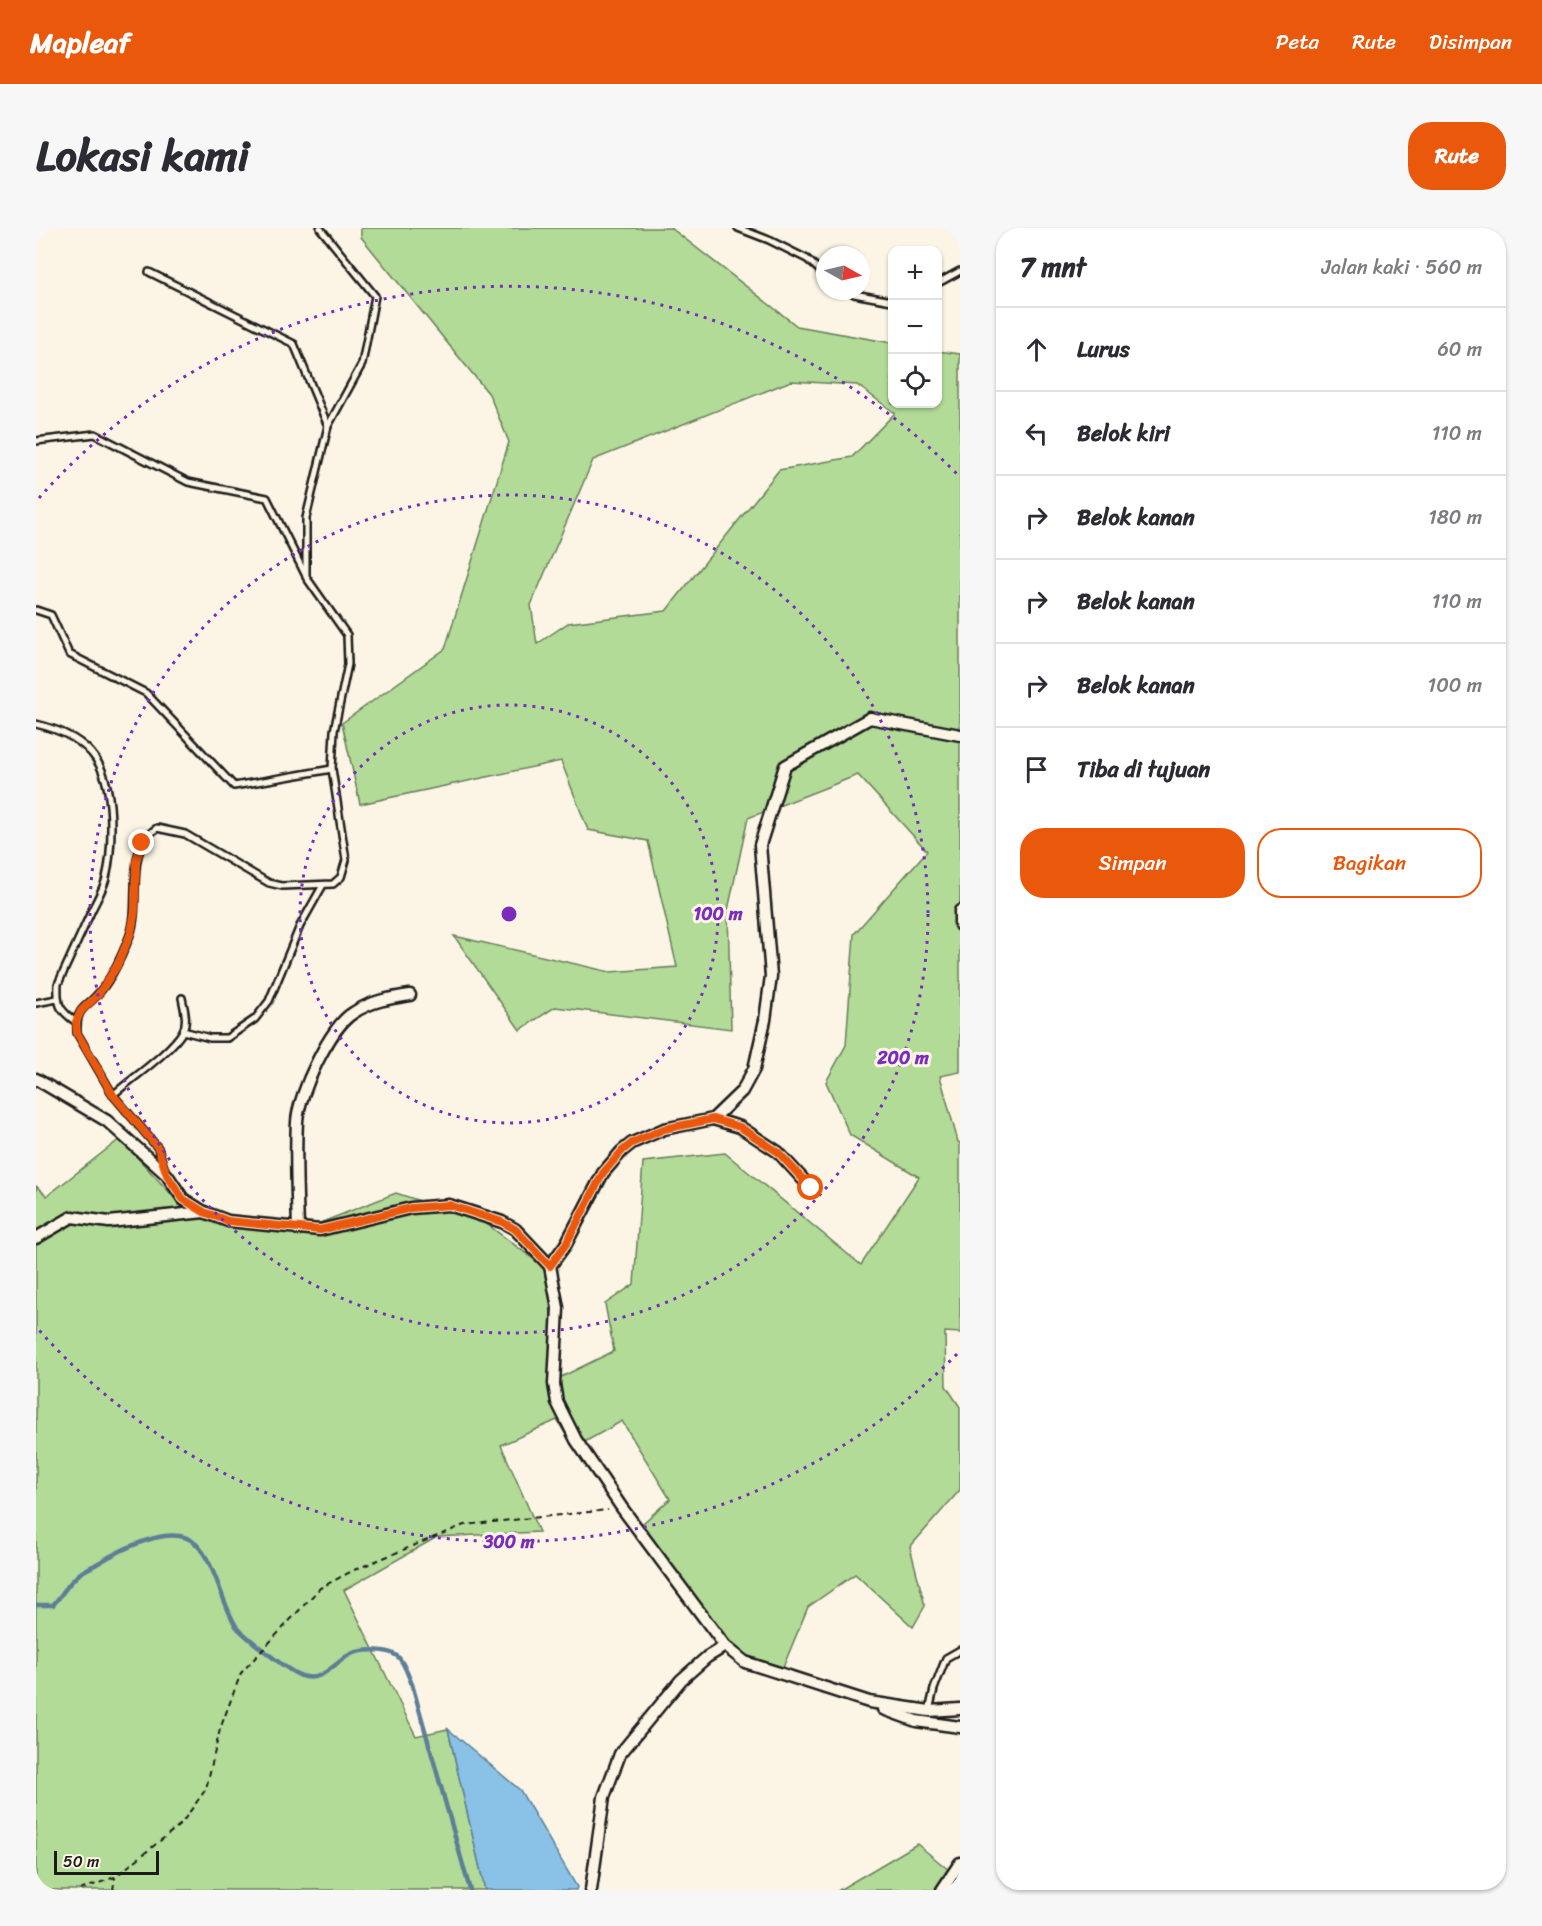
<!DOCTYPE html>
<html lang="id">
<meta charset="utf-8">
<style>
:root{--surface:#fff;--page:#f7f7f7;--text:#2b2b33;--muted:#7c7c81;--line:#e1e1e2;--accent:#ea580c}
body{margin:0;font-family:Sriracha,sans-serif;background:var(--page);color:var(--text)}
.controls{position:absolute;right:18px;top:18px;display:grid;overflow:hidden;border-radius:12px;box-shadow:0 2px 4px #0004}
.controls button{width:54px;height:54px;display:grid;place-items:center;padding:0;border:0;border-bottom:2px solid var(--line);background:var(--surface);color:var(--text);font:30px sans-serif}
.compass{position:absolute;left:780px;top:18px;width:54px;height:54px;border-radius:50%;background:var(--surface);box-shadow:0 2px 4px #0004;rotate:98deg}
.scale{position:absolute;left:18px;bottom:15px;width:105px;box-sizing:border-box;padding-left:6px;border:3px solid #1c1c1c;border-top:0;font-size:16px;line-height:21px;white-space:nowrap;color:#1c1c1c;-webkit-text-stroke:4px #fcf5e5;paint-order:stroke}
.stop{position:absolute;width:18px;height:18px;margin:-14px;border:4px solid #ea580c;border-radius:50%;background:#fff}
.stop.end{background:#ea580c;border-color:#fff;box-shadow:0 2px 6px #0008}
.list{margin:0;padding:0;list-style:none}
h2{display:flex;justify-content:space-between;align-items:center;height:78px;margin:0;padding:0 24px;font-size:26px}
h2 small{font-size:20px;font-weight:400;color:var(--muted)}
.list li{display:grid;grid-template-columns:39px 1fr auto;gap:18px;align-items:center;box-sizing:border-box;height:84px;padding:0 24px;border-top:2px solid var(--line)}
.list b{display:block;font-size:22px;white-space:nowrap}
.list em{font-size:20px;font-style:normal;color:var(--muted)}
.actions{display:flex;gap:12px;padding:18px 24px}
.actions a{flex:1;padding:14px 0;border:2px solid var(--accent);border-radius:24px;text-align:center;font-size:21px;color:var(--accent)}
.actions .main{background:var(--accent);color:#fff}
.icon{flex:none;width:33px;height:33px;fill:none;stroke:currentColor;stroke-width:2;stroke-linecap:round;stroke-linejoin:round}
.map{position:relative;flex:none;width:924px;height:1662px;overflow:hidden;border-radius:24px}
header{display:flex;align-items:center;gap:36px;box-sizing:border-box;height:84px;padding:0 30px;background:var(--accent);color:#fff}
header strong{font-size:28px}
nav{display:flex;gap:33px;margin-inline-start:auto;font-size:21px}
.intro{display:flex;align-items:center;justify-content:space-between;box-sizing:border-box;height:144px;padding:0 36px}
h1{margin:0;font-size:42px}
.button{padding:15px 27px;border-radius:24px;background:var(--accent);color:#fff;font-size:21px;font-weight:700}
main{display:flex;gap:36px;padding:0 36px}
aside{flex:1;background:var(--surface);border-radius:24px;box-shadow:0 2px 4px #0004}
.map>svg:first-child{display:block}
</style>
<header>
<strong>Mapleaf</strong>
<nav><a>Peta</a><a>Rute</a><a>Disimpan</a></nav>
</header>
<div class="intro"><h1>Lokasi kami</h1><a class="button">Rute</a></div>
<main>
<div class="map">
<svg width="924" height="1662" viewBox="0 0 924 1662">
<rect width="100%" height="100%" fill="#fcf5e5"/>
<filter id="ink" filterUnits="userSpaceOnUse"><feTurbulence type="fractalNoise" baseFrequency=".0167" numOctaves="2"/><feDisplacementMap in="SourceGraphic" scale="12" xChannelSelector="R" yChannelSelector="G"/><feConvolveMatrix kernelMatrix="1 2 1 2 8 2 1 2 1" color-interpolation-filters="sRGB"/></filter>
<g filter="url(#ink)">
<g fill="#b2db97" stroke="#677c5a" stroke-width="1.5" fill-rule="evenodd">
<path d="M 325,0 L 635,0 L 761,98 L 856,115 L 856,176 L 902,176 L 902,123 L 924,126 L 924,844 L 904,848 L 922,914 L 924,915 L 924,1105 L 909,1104 L 910,1158 L 924,1179 L 924,1262 L 874,1319 L 889,1378 L 877,1399 L 819,1346 L 772,1379 L 743,1449 L 711,1436 L 599,1302 L 634,1271 L 586,1193 L 538,1220 L 521,1192 L 465,1217 L 503,1304 L 401,1309 L 308,1362 L 380,1508 L 412,1501 L 449,1662 L 0,1662 L 0,958 L 11,968 L 84,911 L 151,983 L 261,1004 L 360,965 L 448,994 L 512,1042 L 519,1152 L 578,1123 L 569,1076 L 598,1056 L 607,934 L 689,925 L 825,1037 L 883,949 L 814,907 L 790,854 L 810,817 L 818,706 L 891,623 L 822,547 L 712,590 L 692,682 L 695,801 L 519,779 L 484,802 L 418,708 L 574,744 L 641,739 L 612,613 L 552,602 L 525,533 L 324,576 L 306,495 L 409,421 L 473,214 L 453,166 L 325,9 ZM 755,153 L 821,157 L 859,185 L 816,229 L 743,242 L 630,383 L 532,395 L 501,416 L 495,377 L 557,232 Z"/>
<path d="M 881,1616 L 924,1651 L 924,1662 L 803,1662 Z"/>
</g>
<path fill="#89c1e7" stroke="#5d7f96" stroke-width="1.5" d="M 412,1501 L 484,1562 L 541,1659 L 540,1662 L 449,1662 Z"/>
<g fill="none" stroke-linecap="round" stroke-linejoin="round">
<path stroke="#5d7f96" stroke-width="4.5" d="M 0,1377 L 17,1377 C 25,1368 31,1357 40,1349 C 44,1344 53,1340 59,1337 C 82,1323 137,1293 160,1316 C 179,1334 186,1376 200,1398 C 207,1407 250,1441 261,1446 C 283,1458 296,1437 313,1427 C 324,1421 350,1420 361,1428 C 368,1433 372,1448 376,1456 L 434,1662"/>
<g stroke="#1c1c1c" stroke-width="10">
<g id="service">
<path d="M 284,0 L 339,68 L 326,136 L 292,198"/>
<path d="M 702,0 L 733,12 L 771,31 L 789,47"/>
<path d="M 113,44 L 258,116 L 292,198 L 270,290 L 270,349 L 311,407 L 312,436 L 298,503 L 296,541 L 310,632 L 305,649 L 297,656 L 246,658 L 233,655 L 149,606 L 121,600 C 87,621 106,674 94,707 C 86,728 76,751 61,767 C 56,773 49,777 45,783 C 40,790 41,798 41,805 L 77,867 L 122,920 L 129,943"/>
<path d="M 902,55 L 924,43"/>
<path d="M 814,63 L 818,66 L 856,73"/>
<path d="M 0,213 L 59,206 L 152,254 L 231,270 L 270,348"/>
<path d="M 0,382 L 15,387 L 33,426 L 110,465 L 198,558 L 296,541"/>
<path d="M 0,496 C 60,510 75,541 75,600 C 75,616 74,634 70,650 C 67,662 60,673 55,684 C 44,708 33,732 22,756 C 21,777 23,782 40,794"/>
<path d="M 0,775 L 21,771"/>
<path d="M 147,803 L 174,810 L 191,810 L 219,791 L 233,773 L 264,698 L 287,657"/>
<path d="M 77,867 C 95,851 135,824 147,803 C 152,793 148,780 146,770"/>
<path d="M 893,1483 L 898,1461 L 910,1430 L 924,1422"/>
</g>
</g>
<g stroke="#1c1c1c" stroke-width="15">
<g id="minor">
<path d="M 924,683 L 924,697"/>
<path d="M 0,851 L 71,893 L 131,947 L 147,971 L 168,984 L 192,993 L 284,1002 L 375,980 L 413,977 L 466,994 L 479,1001 L 514,1038 L 522,1080 L 518,1156 L 521,1174 L 540,1212 L 586,1280 L 689,1418 L 709,1434 L 833,1474 L 893,1483 L 924,1481"/>
<path d="M 677,891 L 706,863 L 718,841 L 729,792 L 735,748 L 724,617 L 749,538 L 834,490 L 924,507"/>
<path d="M 262,1001 C 261,965 259,929 261,894 C 262,867 294,799 317,785 C 335,773 354,770 374,767"/>
<path d="M 0,1010 L 36,989 L 73,994 L 168,984"/>
<path d="M 514,1038 L 530,1016 L 567,945 L 586,923 L 596,915 L 628,901 L 677,891 L 704,899 L 742,924 L 775,960"/>
<path d="M 847,1481 L 880,1493 L 924,1499"/>
<path d="M 555,1662 L 568,1569 L 584,1526 L 645,1452 L 671,1429 L 689,1418"/>
<path d="M 906,1662 L 924,1635"/>
</g>
</g>
<g stroke="#1c1c1c" stroke-width="2" stroke-dasharray="6 4.5" stroke-linecap="butt">
<path d="M 0,1658 L 10,1662"/>
<path d="M 44,1662 L 79,1649 L 145,1596 L 170,1561 L 184,1501 L 205,1445 L 284,1360 L 318,1342 L 428,1297 L 572,1282"/>
<path d="M 77,1662 L 79,1649"/>
</g>
<use href="#service" stroke="#fcf5e5" stroke-width="5"/>
<use href="#minor" stroke="#fcf5e5" stroke-width="10"/>
</g>
</g>
<g fill="none" stroke-linecap="round" stroke-linejoin="round" filter="url(#ink)">
<path stroke="#ea580c" stroke-width="8" d="M 106,615 L 100,633 L 99,683 L 95,705 L 81,738 L 62,767 L 45,783 L 40,794 L 41,805 L 77,867 L 122,920 L 131,947 L 147,971 L 168,984 L 192,993 L 284,1002 L 375,980 L 413,977 L 466,994 L 479,1001 L 514,1038 L 530,1016 L 567,945 L 586,923 L 596,915 L 628,901 L 677,891 L 704,899 L 742,924 L 775,960"/>
</g>
<g fill="none" stroke="#7b2cbf" stroke-width="3" stroke-dasharray="3 6">
<circle cx="473" cy="686" r="209"/>
<circle cx="473" cy="686" r="419"/>
<path d="M921 1126A628 628 0 0 1 3 1102M3 270A628 628 0 0 1 921 246"/>
</g>
<circle cx="473" cy="686" r="9" fill="#7b2cbf" stroke="#fcf5e5" stroke-width="3"/>
<g font-size="18" text-anchor="middle" font-weight="bold" fill="#7b2cbf" stroke="#fcf5e5" stroke-width="6" stroke-linejoin="round" paint-order="stroke">
<text x="682" y="692">100 m</text>
<text x="867" y="836">200 m</text>
<text x="473" y="1320">300 m</text>
</g>
</svg>
<div class="controls">
<button>+</button>
<button>−</button>
<button><svg class="icon" aria-label="locate" viewBox="0 0 24 24"><circle cx="12" cy="12" r="6"/><path d="M12 2v4M12 18v4M2 12h4M18 12h4"/></svg></button>
</div>
<svg class="compass" viewBox="-18 -18 36 36"><path d="M0-13l5 13h-10z" fill="#e53935"/><path d="M0 13l5-13h-10z" fill="#7c7c81"/></svg>
<div class="scale">50 m</div>
<div class="stop" style="left:775px;top:960px"></div>
<div class="stop end" style="left:106px;top:615px"></div>
</div>
<aside>
<h2>7 mnt<small>Jalan kaki · 560 m</small></h2>
<ul class="list">
<li><svg class="icon" aria-label="ahead" viewBox="0 0 24 24"><path d="M12 20V5M6 11l6-6 6 6"/></svg><div><b>Lurus</b></div><em>60 m</em></li>
<li><svg class="icon" aria-label="left" viewBox="0 0 24 24"><path d="M17 20v-9H6M10 6l-5 5 5 5"/></svg><div><b>Belok kiri</b></div><em>110 m</em></li>
<li><svg class="icon" aria-label="right" viewBox="0 0 24 24"><path d="M7 20v-9h11M14 6l5 5-5 5"/></svg><div><b>Belok kanan</b></div><em>180 m</em></li>
<li><svg class="icon" aria-label="right" viewBox="0 0 24 24"><path d="M7 20v-9h11M14 6l5 5-5 5"/></svg><div><b>Belok kanan</b></div><em>110 m</em></li>
<li><svg class="icon" aria-label="right" viewBox="0 0 24 24"><path d="M7 20v-9h11M14 6l5 5-5 5"/></svg><div><b>Belok kanan</b></div><em>100 m</em></li>
<li><svg class="icon" aria-label="arrive" viewBox="0 0 24 24"><path d="M6 21V4h12l-3 4 3 4H6"/></svg><div><b>Tiba di tujuan</b></div></li>
</ul>
<div class="actions"><a class="main">Simpan</a><a>Bagikan</a></div>
</aside>
</main>
